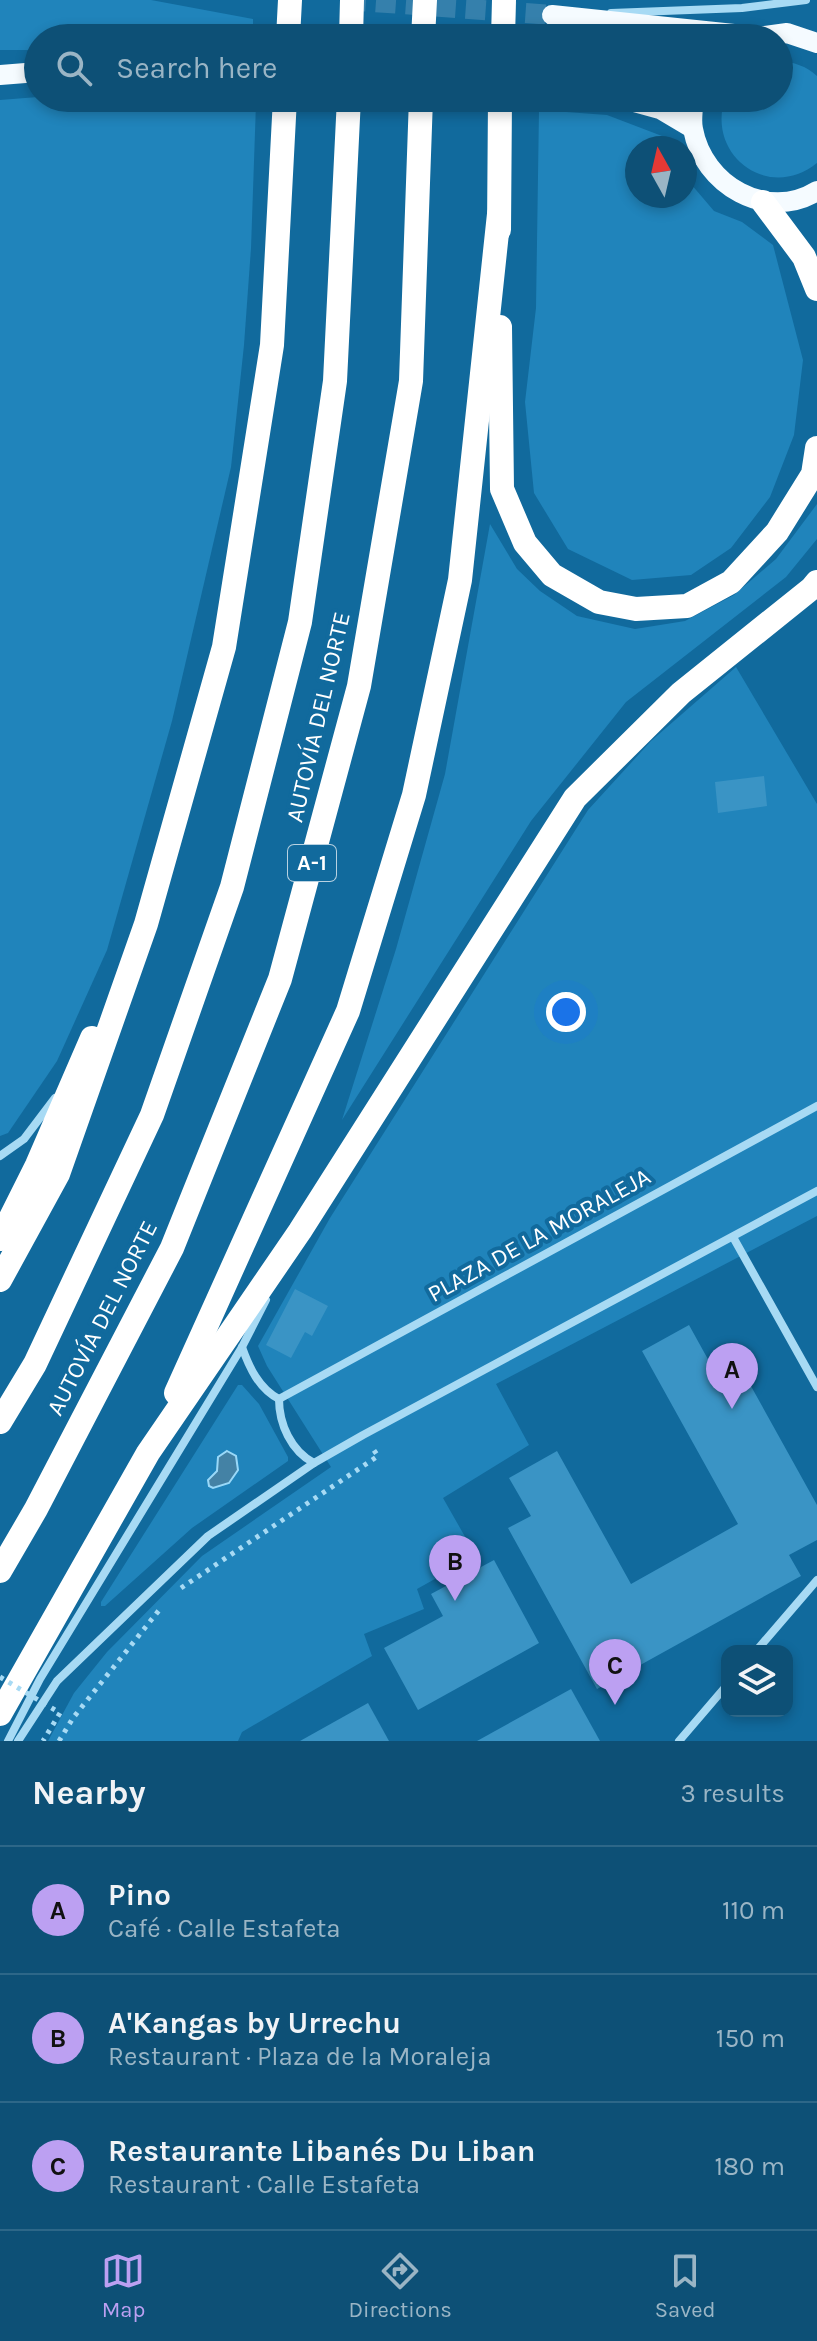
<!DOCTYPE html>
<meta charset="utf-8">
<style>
:root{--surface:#0d5076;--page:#1b5a7e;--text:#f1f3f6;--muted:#9ab5c5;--line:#2d6788;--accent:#bca0f2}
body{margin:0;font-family:Karla,sans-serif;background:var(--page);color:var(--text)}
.controls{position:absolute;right:24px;bottom:24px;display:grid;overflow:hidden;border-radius:16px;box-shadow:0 4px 12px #0003}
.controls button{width:72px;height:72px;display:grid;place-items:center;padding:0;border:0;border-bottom:2px solid var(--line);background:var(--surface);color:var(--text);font:40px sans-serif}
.compass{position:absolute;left:625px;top:136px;width:72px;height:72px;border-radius:50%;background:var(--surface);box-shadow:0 4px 12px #0003;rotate:352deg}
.you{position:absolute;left:566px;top:1012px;width:28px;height:28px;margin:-20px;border:6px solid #fff;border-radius:50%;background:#1a73e8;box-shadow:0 0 0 12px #1a73e833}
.badge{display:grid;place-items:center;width:52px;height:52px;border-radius:50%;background:var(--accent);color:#111;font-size:26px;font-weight:700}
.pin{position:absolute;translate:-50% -66px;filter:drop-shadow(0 2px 4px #0008)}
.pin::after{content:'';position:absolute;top:42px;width:28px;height:24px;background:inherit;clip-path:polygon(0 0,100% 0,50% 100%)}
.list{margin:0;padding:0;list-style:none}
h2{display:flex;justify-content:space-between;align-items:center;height:104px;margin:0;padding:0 32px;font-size:34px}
h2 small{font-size:26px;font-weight:400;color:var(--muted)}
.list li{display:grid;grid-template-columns:52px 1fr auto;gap:24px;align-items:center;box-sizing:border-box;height:128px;padding:0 32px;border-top:2px solid var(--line)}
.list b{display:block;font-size:30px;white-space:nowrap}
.list p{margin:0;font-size:26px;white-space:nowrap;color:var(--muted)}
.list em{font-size:26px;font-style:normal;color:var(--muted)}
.icon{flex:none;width:44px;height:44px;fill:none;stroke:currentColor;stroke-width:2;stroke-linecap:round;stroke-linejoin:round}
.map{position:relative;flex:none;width:817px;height:1741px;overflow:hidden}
.search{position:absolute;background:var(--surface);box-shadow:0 4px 12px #0003;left:24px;right:24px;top:24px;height:88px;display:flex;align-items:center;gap:20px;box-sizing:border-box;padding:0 28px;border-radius:44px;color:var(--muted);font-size:30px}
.sheet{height:488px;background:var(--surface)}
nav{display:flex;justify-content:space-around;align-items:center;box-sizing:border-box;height:112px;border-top:2px solid var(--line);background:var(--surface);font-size:22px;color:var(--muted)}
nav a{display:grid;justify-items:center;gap:4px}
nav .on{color:var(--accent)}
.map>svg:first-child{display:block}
</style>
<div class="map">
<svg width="817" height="1741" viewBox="0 0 817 1741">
<rect width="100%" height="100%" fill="#116a9d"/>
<g fill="#2084bb">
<path d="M 0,0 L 151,0 L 253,19 L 253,38 L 38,38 L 38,50 L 0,50 Z"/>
<path d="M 779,61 C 794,62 806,66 817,76 L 817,163 C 769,202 706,156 725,98 L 779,98 Z"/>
<path d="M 38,97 L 256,103 L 251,248 L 244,345 L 231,467 L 172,721 L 107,950 L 57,1061 L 8,1133 L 0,1136 L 0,100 Z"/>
<path d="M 539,110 L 607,115 L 662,136 L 667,148 L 637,148 L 637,196 L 685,196 L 685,177 L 714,211 L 742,222 L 773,245 L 803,360 L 794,435 L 770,497 L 731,548 L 691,575 L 632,580 L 568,549 L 534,493 L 525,402 L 536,308 Z"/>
<path d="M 817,504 L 817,539 L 786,577 L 626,702 L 531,821 L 342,1120 L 396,949 L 445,774 L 490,524 L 517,569 L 540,591 L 577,616 L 635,629 L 685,621 L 734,595 L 776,559 Z"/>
<path d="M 736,667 L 817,804 L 817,1216 L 496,1384 L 529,1445 L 443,1498 L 476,1556 L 417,1589 L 424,1609 L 364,1634 L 372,1656 L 242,1732 L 238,1741 L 48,1741 L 74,1693 L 107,1652 L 202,1556 L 331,1467 L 267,1366 L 258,1346 L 330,1218 L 588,810 L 651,741 Z"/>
<path d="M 238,1385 L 242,1385 L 259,1404 L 288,1457 L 288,1461 L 192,1528 L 105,1606 L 101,1606 L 101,1602 Z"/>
</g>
<path fill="#4482a5" stroke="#99d8f8" stroke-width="2" d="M 227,1451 L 236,1456 L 238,1470 L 229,1483 L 213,1488 L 209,1486 L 208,1480 L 217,1471 L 218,1457 Z"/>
<g fill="#3a94c5">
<path d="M 764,776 L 767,806 L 718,813 L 715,782 Z"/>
<path d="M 295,1289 L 328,1306 L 312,1336 L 305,1332 L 291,1358 L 266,1345 Z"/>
<path d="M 689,1325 L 720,1381 L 742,1370 L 817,1505 L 817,1540 L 789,1555 L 801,1576 L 597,1689 L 508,1528 L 531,1516 L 509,1478 L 557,1451 L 631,1584 L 738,1524 L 642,1351 Z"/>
<path d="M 494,1560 L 539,1643 L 418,1710 L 384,1648 L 443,1616 L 431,1594 Z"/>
<path d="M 571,1689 L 600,1741 L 477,1741 Z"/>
<path d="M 368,1703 L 389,1741 L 300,1741 Z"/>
</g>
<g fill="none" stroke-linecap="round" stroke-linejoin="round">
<path stroke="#3580ac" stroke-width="20" stroke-dasharray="20 10" stroke-linecap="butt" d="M 346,0 L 552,15"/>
<g stroke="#a7daf4" stroke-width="5" stroke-dasharray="4 6" stroke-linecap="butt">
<path d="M 181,1588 L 378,1456 L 373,1449"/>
<path d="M 59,1741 L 73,1718 L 160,1609"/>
</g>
<g stroke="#a7daf4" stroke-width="8">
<path d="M 611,13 L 742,8 L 806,0"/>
<path d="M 0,1156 L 24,1139 L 55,1098"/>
<path d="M 733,1237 L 817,1387"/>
<path d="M 242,1347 C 249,1367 259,1389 279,1399"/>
<path d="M 279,1399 L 817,1106"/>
<path d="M 279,1399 C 279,1424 291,1451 314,1463"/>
<path d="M 756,1651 L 817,1580"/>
<path d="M 8,1741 L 40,1679 L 242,1347 L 266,1300"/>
<path d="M 18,1741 L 57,1681 L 208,1536 L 314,1463 L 363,1435 L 817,1191"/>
<path d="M 679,1741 L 727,1685"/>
</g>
<g stroke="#f5fbff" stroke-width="20">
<path d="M 552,15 L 753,36"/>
<path d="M 749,38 L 787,33 L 817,43"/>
<path d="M 0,75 L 38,72"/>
<path d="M 620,98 L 660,109 L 692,128"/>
<path d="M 694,98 C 693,108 691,120 693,129 C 703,185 767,222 817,191"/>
</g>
<g stroke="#fff" stroke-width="24">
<path d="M 288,38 L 290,0"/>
<path d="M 351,38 L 352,0"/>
<path d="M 423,38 L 425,0"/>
<path d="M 503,38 L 504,0"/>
<path d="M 763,202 L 804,257 L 817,289"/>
<path d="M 499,230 L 500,98"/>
<path d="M 500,327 L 502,489 L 525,543 L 552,575 L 599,602 L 636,609 L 687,606 L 731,582 L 777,532 L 813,474 L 817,448"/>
<path d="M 0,1239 L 37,1165 L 92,1038"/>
<path d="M 0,1280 L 58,1174 L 146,924 L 224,647 L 272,345 L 285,98"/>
<path d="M 176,1393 L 348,1011 L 414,795 L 460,580 L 499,214"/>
<path d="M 0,1422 L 35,1364 L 152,1115 L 232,887 L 300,622 L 335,381 L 349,98"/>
<path d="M 0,1571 L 36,1509 L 172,1248 L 280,979 L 359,686 L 411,381 L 421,98"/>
<path d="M 0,1714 L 148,1453 L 300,1231 L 575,798 L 681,693 L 812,588 L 817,582"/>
</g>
<path stroke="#a7daf4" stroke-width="5" stroke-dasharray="4 6" stroke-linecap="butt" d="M 0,1677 L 60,1713 L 43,1741"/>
</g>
<g text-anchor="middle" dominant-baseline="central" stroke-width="8" stroke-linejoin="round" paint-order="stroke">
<rect fill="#116a9d" stroke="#b8d2e2" stroke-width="2" x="288" y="845" width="48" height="36" rx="6"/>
<g font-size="22" font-weight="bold" fill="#fff">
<text x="312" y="863">A-1</text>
</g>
<g font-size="24" fill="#fff" stroke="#116a9d">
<text transform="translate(318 717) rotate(-77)">AUTOVÍA DEL NORTE</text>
<text transform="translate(539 1235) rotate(-29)">PLAZA DE LA MORALEJA</text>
<text transform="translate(102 1318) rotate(-63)">AUTOVÍA DEL NORTE</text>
</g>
</g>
</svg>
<div class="controls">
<button><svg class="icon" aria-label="layers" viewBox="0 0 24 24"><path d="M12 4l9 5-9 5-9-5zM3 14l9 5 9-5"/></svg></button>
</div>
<svg class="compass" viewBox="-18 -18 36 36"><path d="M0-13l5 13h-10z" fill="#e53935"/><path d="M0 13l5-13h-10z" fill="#9ab5c5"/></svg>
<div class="you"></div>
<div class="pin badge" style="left:732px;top:1409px">A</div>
<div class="pin badge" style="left:455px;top:1601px">B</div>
<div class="pin badge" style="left:615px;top:1705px">C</div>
<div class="search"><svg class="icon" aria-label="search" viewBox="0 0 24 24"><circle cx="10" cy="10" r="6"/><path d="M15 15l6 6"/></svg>Search here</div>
</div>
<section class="sheet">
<h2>Nearby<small>3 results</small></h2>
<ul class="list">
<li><span class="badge">A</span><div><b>Pino</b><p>Café · Calle Estafeta</p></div><em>110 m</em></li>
<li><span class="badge">B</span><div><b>A'Kangas by Urrechu</b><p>Restaurant · Plaza de la Moraleja</p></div><em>150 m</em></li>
<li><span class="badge">C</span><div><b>Restaurante Libanés Du Liban</b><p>Restaurant · Calle Estafeta</p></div><em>180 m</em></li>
</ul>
</section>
<nav>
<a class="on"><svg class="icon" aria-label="map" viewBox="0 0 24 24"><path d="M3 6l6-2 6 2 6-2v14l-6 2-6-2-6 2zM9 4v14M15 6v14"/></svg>Map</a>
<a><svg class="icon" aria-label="directions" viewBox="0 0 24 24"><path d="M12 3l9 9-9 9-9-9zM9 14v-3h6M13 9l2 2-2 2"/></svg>Directions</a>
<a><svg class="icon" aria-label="saved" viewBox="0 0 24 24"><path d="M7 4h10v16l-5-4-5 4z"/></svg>Saved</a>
</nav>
